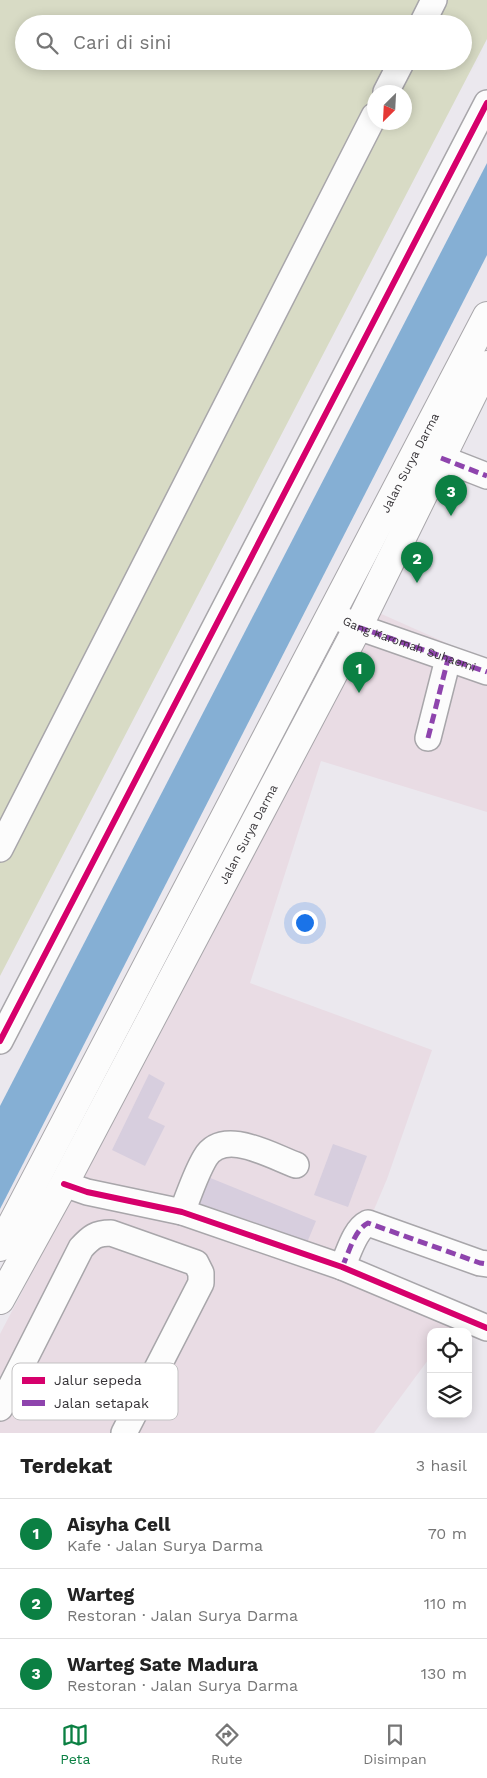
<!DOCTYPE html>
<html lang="id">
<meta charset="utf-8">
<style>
:root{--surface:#fff;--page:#f2f2f2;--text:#222;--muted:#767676;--line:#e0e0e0;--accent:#0b8043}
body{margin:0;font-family:"Work Sans",sans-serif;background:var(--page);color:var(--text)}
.controls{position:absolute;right:15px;bottom:15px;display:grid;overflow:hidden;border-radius:10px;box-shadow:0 2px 12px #0003}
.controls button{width:45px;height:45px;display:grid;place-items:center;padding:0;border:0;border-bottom:1px solid var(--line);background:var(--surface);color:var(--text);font:25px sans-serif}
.compass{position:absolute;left:367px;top:85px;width:45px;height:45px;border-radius:50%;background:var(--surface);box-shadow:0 2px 12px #0003;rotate:204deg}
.you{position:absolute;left:304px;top:922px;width:18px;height:18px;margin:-12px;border:4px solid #fff;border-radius:50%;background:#1a73e8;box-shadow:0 0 0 8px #1a73e833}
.badge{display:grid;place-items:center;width:32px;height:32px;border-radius:50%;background:var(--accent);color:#fff;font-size:16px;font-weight:700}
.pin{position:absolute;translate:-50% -41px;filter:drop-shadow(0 1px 2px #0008)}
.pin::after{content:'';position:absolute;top:26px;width:18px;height:15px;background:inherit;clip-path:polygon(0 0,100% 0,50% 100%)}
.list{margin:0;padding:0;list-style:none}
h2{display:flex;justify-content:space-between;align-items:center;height:65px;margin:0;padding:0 20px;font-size:21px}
h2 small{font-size:16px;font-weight:400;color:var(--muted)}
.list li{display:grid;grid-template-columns:32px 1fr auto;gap:15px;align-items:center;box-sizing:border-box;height:70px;padding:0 20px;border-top:1px solid var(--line)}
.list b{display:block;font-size:19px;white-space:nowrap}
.list p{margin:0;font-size:16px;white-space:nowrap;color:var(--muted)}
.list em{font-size:16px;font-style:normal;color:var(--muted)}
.icon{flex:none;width:28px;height:28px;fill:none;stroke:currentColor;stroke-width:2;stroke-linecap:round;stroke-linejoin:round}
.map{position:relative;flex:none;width:487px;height:1433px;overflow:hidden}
.search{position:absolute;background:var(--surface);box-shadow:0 2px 12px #0003;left:15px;right:15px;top:15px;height:55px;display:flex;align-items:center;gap:12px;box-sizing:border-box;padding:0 18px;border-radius:28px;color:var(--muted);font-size:19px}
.sheet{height:275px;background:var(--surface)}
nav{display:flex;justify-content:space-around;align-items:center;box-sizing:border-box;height:70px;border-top:1px solid var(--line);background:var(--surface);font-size:14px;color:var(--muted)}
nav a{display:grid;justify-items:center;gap:2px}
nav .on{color:var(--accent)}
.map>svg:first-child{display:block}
</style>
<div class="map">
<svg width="487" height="1433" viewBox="0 0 487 1433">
<rect width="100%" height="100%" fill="#ebe8ee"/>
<path fill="#e9dce4" d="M 377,612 L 487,661 L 487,812 L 321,761 L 250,983 L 432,1050 L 387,1179 L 348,1271 L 457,1319 L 448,1332 L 431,1332 L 431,1356 L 374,1433 L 0,1433 L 0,1334 Z"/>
<path fill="#d8dbc5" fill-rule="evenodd" d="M 0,0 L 487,0 L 487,39 L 0,976 ZM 24,24 L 463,24 L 463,61 L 24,61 ZM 374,92 L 404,92 L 404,122 L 374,122 Z"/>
<path fill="#85afd4" d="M 487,163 L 487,255 L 0,1209 L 0,1106 Z"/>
<g fill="#d7cede">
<path d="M 149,1074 L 165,1083 L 148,1118 L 165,1126 L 145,1166 L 112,1150 Z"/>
<path d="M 333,1144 L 367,1156 L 348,1207 L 314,1195 Z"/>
<path d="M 203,1175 L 316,1221 L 304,1250 L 191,1204 Z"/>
</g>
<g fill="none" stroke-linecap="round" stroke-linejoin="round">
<g stroke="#a8a6aa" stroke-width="28">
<g id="minor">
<path d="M 422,24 L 434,0"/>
<path d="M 386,92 L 402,61"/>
<path d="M 441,458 L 487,476"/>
<path id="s1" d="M 331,614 L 358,627 L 487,672"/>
<path d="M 428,738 L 448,659"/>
<path d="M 0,849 L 374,116"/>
<path d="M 0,1041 L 487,103"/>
<path d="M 64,1184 L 87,1192 L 182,1212 L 342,1267 L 487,1328"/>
<path d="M 182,1212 C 189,1195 195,1175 205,1158 C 223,1127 271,1156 296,1165"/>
<path d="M 342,1267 C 349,1253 354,1230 368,1223 L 480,1263 L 487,1264"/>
<path d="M 0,1408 L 81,1248 C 91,1237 96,1233 111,1233 L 196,1263 L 201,1273 L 201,1283 L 124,1433"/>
</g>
</g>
<g stroke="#a8a6aa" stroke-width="30">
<g id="major">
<path id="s2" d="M 0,1247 L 487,316"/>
<path id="s3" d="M 0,1300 L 64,1184 L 358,627 L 487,365"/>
</g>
</g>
<use href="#minor" stroke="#fcfcfc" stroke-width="25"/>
<use href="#major" stroke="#fcfcfc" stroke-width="28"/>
<g stroke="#8e44ad" stroke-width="5" stroke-dasharray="10 5" stroke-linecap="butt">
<path d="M 441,458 L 487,476"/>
<path d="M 358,627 L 487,672"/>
<path d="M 428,738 L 448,659"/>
<path d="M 342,1267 C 349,1253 354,1230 368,1223 L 480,1263 L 487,1264"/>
</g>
<g stroke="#fff" stroke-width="9">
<g id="cycleway">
<path d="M 0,1041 L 487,103"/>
<path d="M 64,1184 L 87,1192 L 182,1212 L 342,1267 L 487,1328"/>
</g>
</g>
<use href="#cycleway" stroke="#d6006c" stroke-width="6"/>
</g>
<g text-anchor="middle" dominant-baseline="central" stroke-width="4" stroke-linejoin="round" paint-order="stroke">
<g font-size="12" fill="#373438" stroke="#fff">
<text stroke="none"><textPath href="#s2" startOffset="885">Jalan Surya Darma</textPath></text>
<text stroke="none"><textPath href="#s1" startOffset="84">Gang Karomah Suhaemi</textPath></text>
<text stroke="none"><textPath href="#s3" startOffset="528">Jalan Surya Darma</textPath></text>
</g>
</g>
<rect x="12" y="1363" width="166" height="57" rx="8" fill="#fff" stroke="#c3c2c3" stroke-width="1"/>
<rect x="22" y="1377" width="23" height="7" fill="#d6006c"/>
<rect x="22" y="1400" width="23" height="6" fill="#8e44ad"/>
<g font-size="14" fill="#373438">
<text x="54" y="1385">Jalur sepeda</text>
<text x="54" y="1408">Jalan setapak</text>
</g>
</svg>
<div class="controls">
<button><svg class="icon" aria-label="locate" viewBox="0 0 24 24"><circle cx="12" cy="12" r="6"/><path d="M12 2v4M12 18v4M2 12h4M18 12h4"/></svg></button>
<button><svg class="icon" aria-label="layers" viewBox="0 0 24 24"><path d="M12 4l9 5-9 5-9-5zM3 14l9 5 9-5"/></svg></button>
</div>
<svg class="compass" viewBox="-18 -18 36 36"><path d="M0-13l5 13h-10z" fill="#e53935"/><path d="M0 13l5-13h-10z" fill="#767676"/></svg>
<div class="you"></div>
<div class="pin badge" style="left:359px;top:693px">1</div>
<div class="pin badge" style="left:417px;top:583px">2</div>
<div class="pin badge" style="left:451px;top:516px">3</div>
<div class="search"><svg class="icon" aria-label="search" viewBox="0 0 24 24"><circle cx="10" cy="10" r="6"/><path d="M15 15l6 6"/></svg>Cari di sini</div>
</div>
<section class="sheet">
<h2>Terdekat<small>3 hasil</small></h2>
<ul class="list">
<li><span class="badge">1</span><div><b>Aisyha Cell</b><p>Kafe · Jalan Surya Darma</p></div><em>70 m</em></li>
<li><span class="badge">2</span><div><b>Warteg</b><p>Restoran · Jalan Surya Darma</p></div><em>110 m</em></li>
<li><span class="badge">3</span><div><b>Warteg Sate Madura</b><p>Restoran · Jalan Surya Darma</p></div><em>130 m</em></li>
</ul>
</section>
<nav>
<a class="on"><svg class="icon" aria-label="map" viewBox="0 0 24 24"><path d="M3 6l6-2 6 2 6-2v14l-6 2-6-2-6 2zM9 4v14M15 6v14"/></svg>Peta</a>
<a><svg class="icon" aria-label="directions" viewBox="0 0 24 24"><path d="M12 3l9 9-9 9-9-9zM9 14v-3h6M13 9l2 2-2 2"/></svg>Rute</a>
<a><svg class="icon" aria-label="saved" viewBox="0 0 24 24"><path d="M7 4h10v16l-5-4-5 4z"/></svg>Disimpan</a>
</nav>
